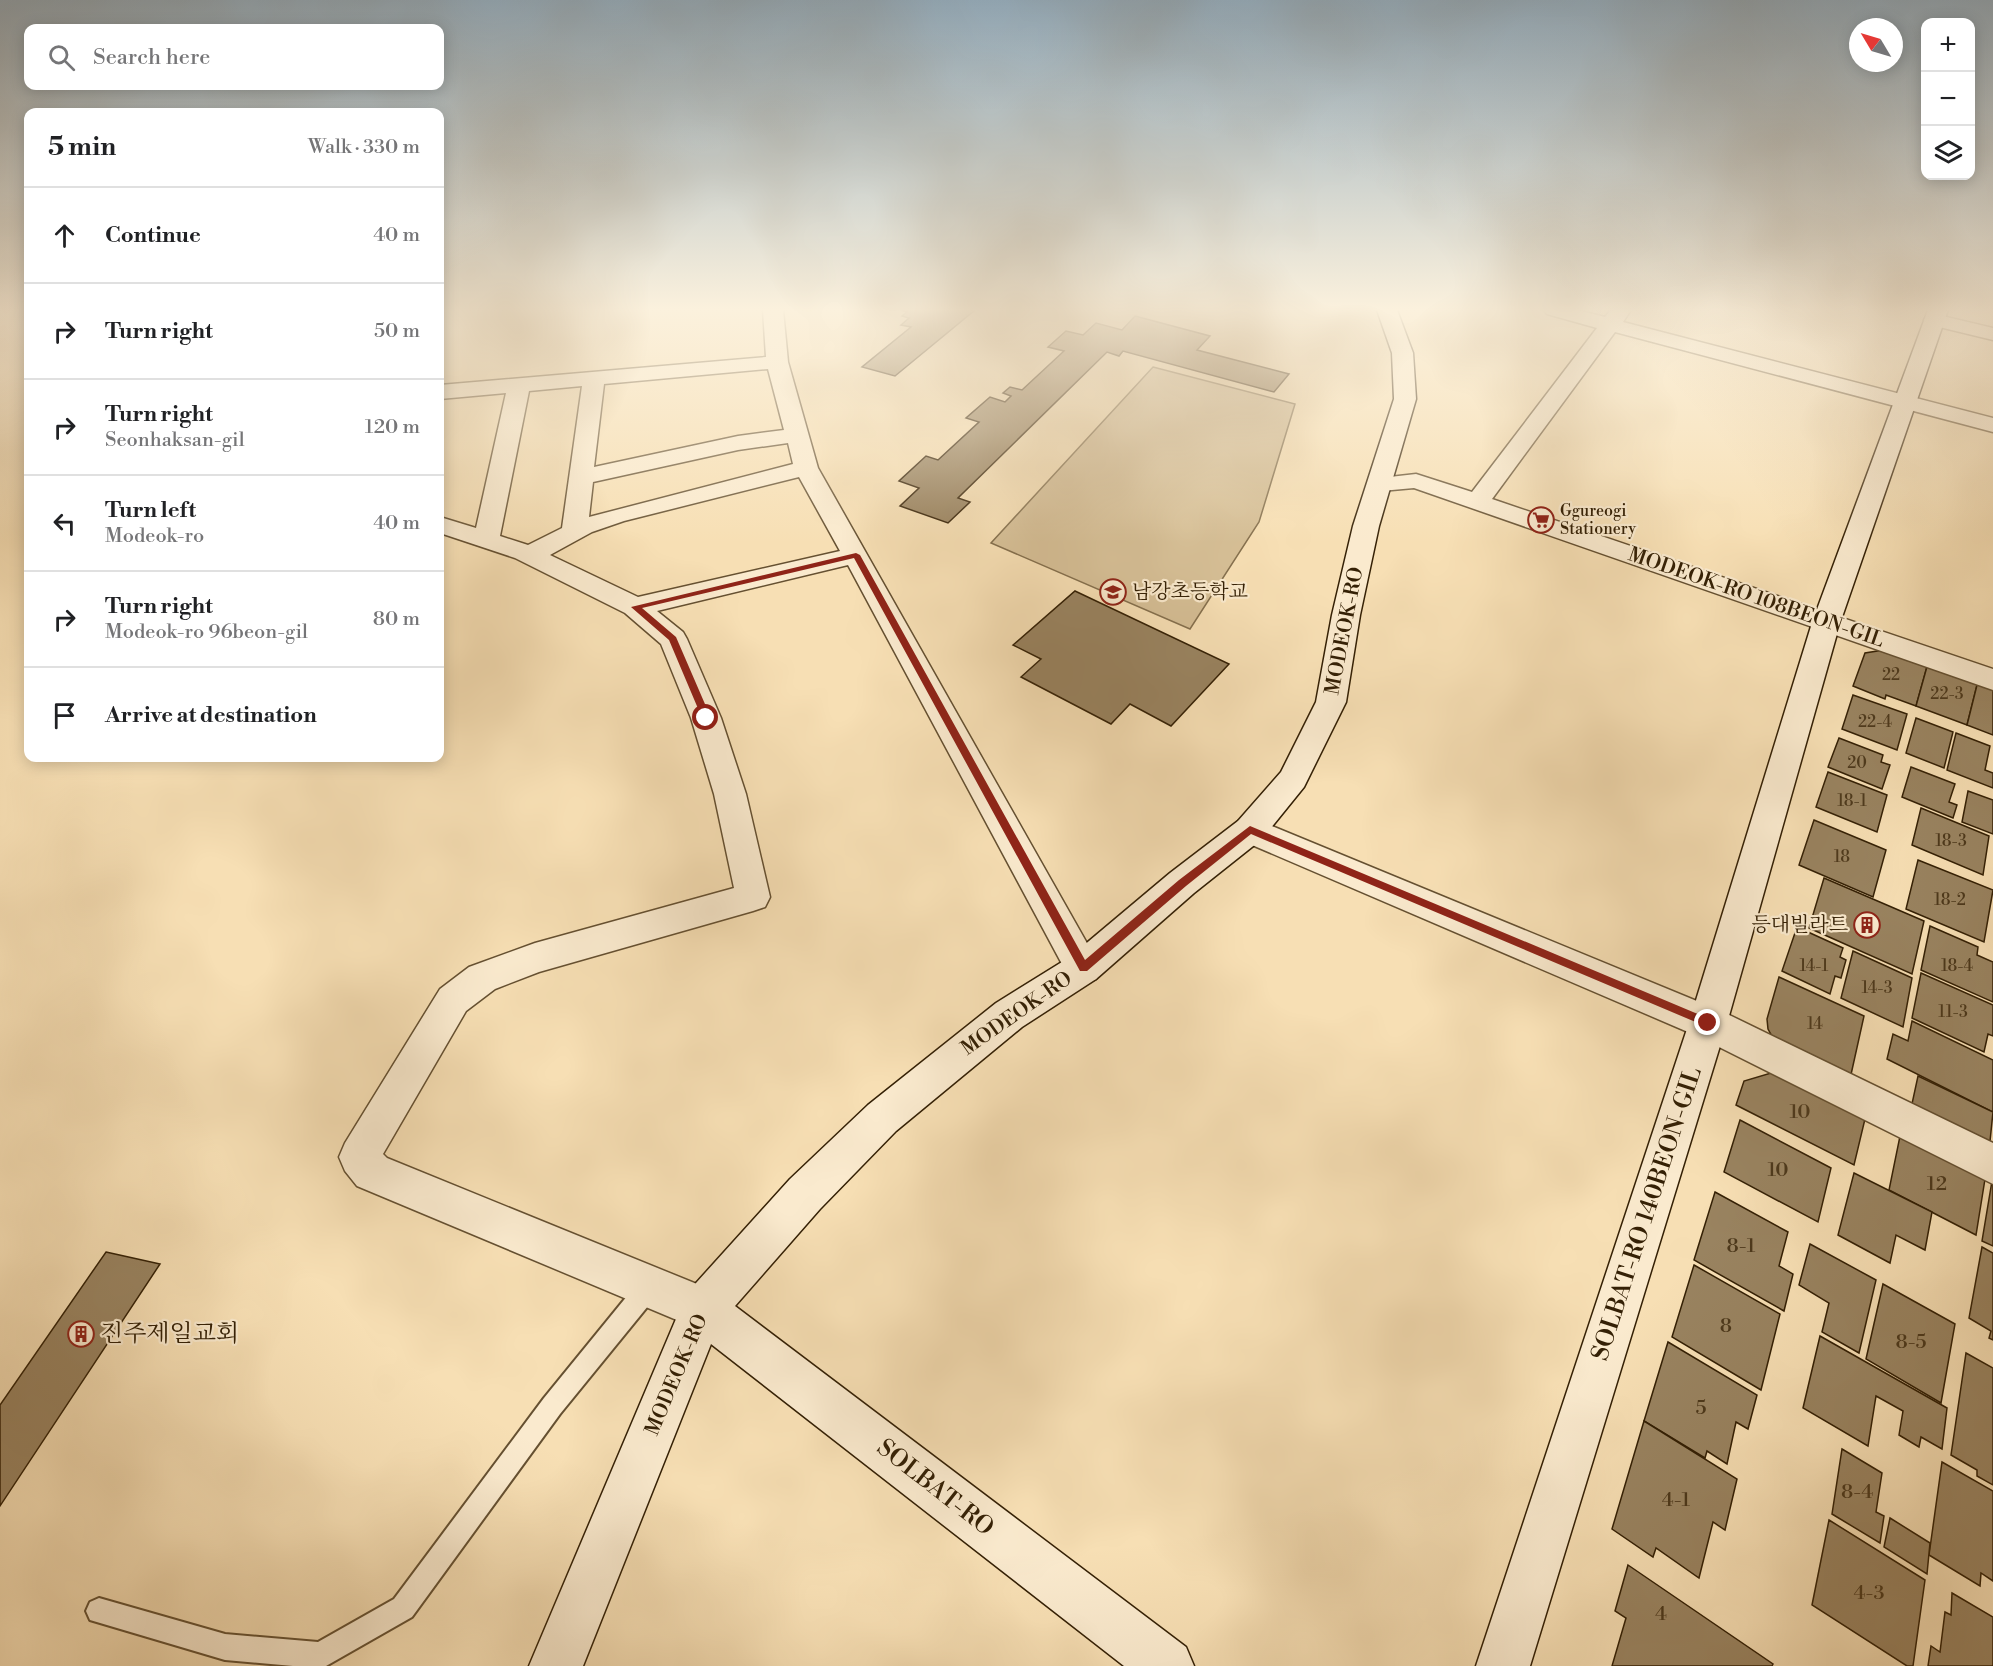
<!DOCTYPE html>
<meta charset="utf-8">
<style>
:root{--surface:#fff;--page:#f2f2f2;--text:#202124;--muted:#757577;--line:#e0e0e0}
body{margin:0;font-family:"Libre Bodoni","Noto Serif KR",serif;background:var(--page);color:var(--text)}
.controls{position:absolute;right:18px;top:18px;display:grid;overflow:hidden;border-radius:12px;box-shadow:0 3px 15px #0003}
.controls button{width:54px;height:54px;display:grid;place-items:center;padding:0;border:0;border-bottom:2px solid var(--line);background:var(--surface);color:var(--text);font:30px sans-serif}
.compass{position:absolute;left:1849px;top:18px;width:54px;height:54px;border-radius:50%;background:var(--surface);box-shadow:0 3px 15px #0003;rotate:308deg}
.stop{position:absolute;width:18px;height:18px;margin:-14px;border:4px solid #8f2418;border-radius:50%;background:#fff}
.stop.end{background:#8f2418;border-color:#fff;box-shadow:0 2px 6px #0008}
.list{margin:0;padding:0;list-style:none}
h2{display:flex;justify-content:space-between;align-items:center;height:78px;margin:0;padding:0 24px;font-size:26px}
h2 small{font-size:20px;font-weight:400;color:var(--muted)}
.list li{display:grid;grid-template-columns:39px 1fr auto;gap:18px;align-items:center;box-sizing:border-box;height:96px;padding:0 24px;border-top:2px solid var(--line)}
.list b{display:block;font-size:22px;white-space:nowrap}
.list p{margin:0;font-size:20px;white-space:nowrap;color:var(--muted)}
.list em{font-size:20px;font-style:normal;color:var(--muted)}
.icon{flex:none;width:33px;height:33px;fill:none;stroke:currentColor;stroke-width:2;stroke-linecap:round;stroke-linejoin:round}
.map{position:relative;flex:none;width:1993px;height:1666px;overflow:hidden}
.search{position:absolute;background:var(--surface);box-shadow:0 3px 15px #0003;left:24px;top:24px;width:420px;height:66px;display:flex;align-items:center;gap:15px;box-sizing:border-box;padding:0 21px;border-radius:12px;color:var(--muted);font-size:22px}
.panel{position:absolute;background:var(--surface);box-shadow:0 3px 15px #0003;left:24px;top:108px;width:420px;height:654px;border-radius:12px}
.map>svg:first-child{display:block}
</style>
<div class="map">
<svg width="1993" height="1666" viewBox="0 0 1993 1666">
<rect width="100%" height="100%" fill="#f7dfb4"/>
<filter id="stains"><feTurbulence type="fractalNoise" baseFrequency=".00333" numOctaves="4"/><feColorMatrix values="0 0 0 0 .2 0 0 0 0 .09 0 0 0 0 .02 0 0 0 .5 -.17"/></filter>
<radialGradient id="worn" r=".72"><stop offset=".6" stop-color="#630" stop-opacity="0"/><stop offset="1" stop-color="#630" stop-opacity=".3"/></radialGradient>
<path fill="#d6bf96" stroke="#85704e" stroke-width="1.5" d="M 1153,367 L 1295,404 L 1259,522 L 1190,629 L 991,543 Z"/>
<g fill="#998360" stroke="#342005" stroke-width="1.5">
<path d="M 900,310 L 975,310 L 895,376 L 862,367 L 911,327 L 901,325 L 909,318 L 902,316 L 907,312 Z"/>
<path d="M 1135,316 L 1210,336 L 1197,350 L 1289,374 L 1274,392 L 1123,351 L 1119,356 L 1107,352 L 958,498 L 970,502 L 948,523 L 900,506 L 919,488 L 899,481 L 926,456 L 938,460 L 979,422 L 966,418 L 990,397 L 1005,402 L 1011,396 L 1003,393 L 1010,387 L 1022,390 L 1064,351 L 1048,347 L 1066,331 L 1083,335 L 1096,323 L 1122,330 Z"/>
<path d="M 1075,591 L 1229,664 L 1171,726 L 1130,704 L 1111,724 L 1021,677 L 1041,659 L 1013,645 Z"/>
<path d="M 1890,649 L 1928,663 L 1916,706 L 1886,695 L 1885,699 L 1853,686 L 1865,653 Z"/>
<path d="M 1928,663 L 1978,681 L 1967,725 L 1916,706 Z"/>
<path d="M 1978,681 L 1993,686 L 1993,735 L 1967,725 Z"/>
<path d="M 1853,695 L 1907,714 L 1897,750 L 1842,729 Z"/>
<path d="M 1916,718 L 1953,732 L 1944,768 L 1906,753 Z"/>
<path d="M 1956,733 L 1990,746 L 1985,770 L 1993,773 L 1993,788 L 1947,770 Z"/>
<path d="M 1839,738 L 1883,755 L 1881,762 L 1890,765 L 1882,789 L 1828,767 Z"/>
<path d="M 1911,767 L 1955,784 L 1949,802 L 1957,805 L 1953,818 L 1902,797 Z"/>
<path d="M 1828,772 L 1887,795 L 1877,832 L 1816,807 Z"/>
<path d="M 1968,791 L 1993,800 L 1993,834 L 1962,822 Z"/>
<path d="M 1921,808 L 1989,836 L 1983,875 L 1912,845 Z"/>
<path d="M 1814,820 L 1886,850 L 1873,897 L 1799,865 Z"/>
<path d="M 1918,860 L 1993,890 L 1984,942 L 1906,909 Z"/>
<path d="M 1824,878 L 1924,921 L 1912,974 L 1809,928 Z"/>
<path d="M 1930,926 L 1978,947 L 1977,955 L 1993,962 L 1993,1002 L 1921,970 Z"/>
<path d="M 1797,927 L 1843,948 L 1840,957 L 1846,960 L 1841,978 L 1835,976 L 1830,994 L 1782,971 Z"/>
<path d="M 1853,951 L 1912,978 L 1903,1027 L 1841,998 Z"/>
<path d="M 1921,973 L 1993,1005 L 1993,1036 L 1988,1034 L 1984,1052 L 1912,1018 Z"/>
<path d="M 1779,977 L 1864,1016 L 1850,1079 L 1773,1038 L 1768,1029 L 1767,1019 Z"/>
<path d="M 1912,1021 L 1993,1060 L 1993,1112 L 1887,1059 L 1893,1034 L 1908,1041 Z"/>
<path d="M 1771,1073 L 1865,1119 L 1854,1165 L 1736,1105 L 1744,1081 Z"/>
<path d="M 1918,1076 L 1993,1112 L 1989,1151 L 1910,1113 Z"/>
<path d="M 1740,1120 L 1831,1168 L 1818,1222 L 1724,1172 Z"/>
<path d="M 1900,1136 L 1985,1179 L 1976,1235 L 1889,1190 Z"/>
<path d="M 1854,1173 L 1932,1212 L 1925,1250 L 1896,1235 L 1890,1263 L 1838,1235 Z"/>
<path d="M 1992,1181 L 1993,1181 L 1993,1246 L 1982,1241 Z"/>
<path d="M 1715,1192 L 1788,1232 L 1779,1266 L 1793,1274 L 1784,1311 L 1694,1260 Z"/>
<path d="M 1810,1244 L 1876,1280 L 1859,1353 L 1822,1332 L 1829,1303 L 1799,1285 Z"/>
<path d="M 1982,1247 L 1993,1253 L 1993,1340 L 1989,1338 L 1991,1331 L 1969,1318 Z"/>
<path d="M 106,1252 L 160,1264 L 0,1506 L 0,1405 Z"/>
<path d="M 1694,1265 L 1780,1314 L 1761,1390 L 1672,1337 Z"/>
<path d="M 1883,1284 L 1955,1324 L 1941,1403 L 1866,1359 Z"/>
<path d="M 1820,1336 L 1947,1408 L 1942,1449 L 1921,1437 L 1919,1447 L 1899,1435 L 1903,1411 L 1876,1396 L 1868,1446 L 1803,1408 Z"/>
<path d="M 1668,1342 L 1757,1395 L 1748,1429 L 1736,1422 L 1727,1464 L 1707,1451 L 1705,1458 L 1644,1421 Z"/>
<path d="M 1966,1353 L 1993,1368 L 1993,1485 L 1977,1476 L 1977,1470 L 1951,1455 Z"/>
<path d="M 1644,1421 L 1737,1479 L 1725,1530 L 1713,1522 L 1699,1578 L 1656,1548 L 1653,1557 L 1612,1529 Z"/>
<path d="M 1842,1449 L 1882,1473 L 1876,1512 L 1884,1516 L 1880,1543 L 1832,1514 Z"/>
<path d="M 1942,1462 L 1993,1491 L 1993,1581 L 1981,1573 L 1980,1586 L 1929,1555 Z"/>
<path d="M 1890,1518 L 1930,1543 L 1927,1574 L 1884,1547 Z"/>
<path d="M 1829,1520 L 1925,1580 L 1913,1666 L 1907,1666 L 1812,1605 Z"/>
<path d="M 1628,1565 L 1773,1664 L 1772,1666 L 1612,1666 L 1626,1618 L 1615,1611 Z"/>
<path d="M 1952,1593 L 1993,1617 L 1993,1666 L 1928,1666 L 1931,1646 L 1940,1652 L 1945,1612 L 1951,1615 Z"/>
</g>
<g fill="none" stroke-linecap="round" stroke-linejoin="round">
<g stroke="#655031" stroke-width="4">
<path id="lane" d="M 649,1276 L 657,1279 L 660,1287 L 657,1295 L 560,1414 L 412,1617 L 326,1666 L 293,1666 L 225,1660 L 90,1620 L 86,1611 L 90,1602 L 99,1598 L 225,1634 L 318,1642 L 394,1599 L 544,1398 L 641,1279 Z"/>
</g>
<g stroke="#655031" stroke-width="3">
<g id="street">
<path d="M 763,310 L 783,310 L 788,362 L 818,468 L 1101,968 L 1096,979 L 1083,984 L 1070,979 L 848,565 L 657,611 L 683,632 L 687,639 L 721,718 L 746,794 L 770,897 L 765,907 L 753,911 L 539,972 L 495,989 L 466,1011 L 383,1154 L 387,1158 L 719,1293 L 725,1309 L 719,1325 L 703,1331 L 357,1186 L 345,1171 L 339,1157 L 345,1143 L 440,989 L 469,967 L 535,943 L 734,888 L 714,794 L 691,718 L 661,644 L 625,613 L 515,558 L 440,533 L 440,517 L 476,528 L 506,393 L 440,399 L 440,385 L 766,357 ZM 768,369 L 784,430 L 738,436 L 594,467 L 604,384 ZM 582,386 L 562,528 L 528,545 L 500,536 L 529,391 ZM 788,443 L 793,464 L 589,517 L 593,482 L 738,450 ZM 799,477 L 840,551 L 638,597 L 550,555 L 592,532 L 624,521 Z"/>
<path d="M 1544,310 L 1577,310 L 1605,317 L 1611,310 L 1631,310 L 1623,322 L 1993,418 L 1993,432 L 1615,332 L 1492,499 L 1993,669 L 1993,690 L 1414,488 L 1381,491 L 1372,489 L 1369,484 L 1372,479 L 1416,474 L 1472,492 L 1597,328 L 1547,314 Z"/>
<path d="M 1934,314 L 1993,328 L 1993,340 L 1927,324 L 1924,320 L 1927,316 Z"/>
<path d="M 1250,817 L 1721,1011 L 1993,1143 L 1993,1184 L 1695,1035 L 1238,839 L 1234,830 L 1238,821 Z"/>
</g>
</g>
<g stroke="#342005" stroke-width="3">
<g id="secondary">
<path d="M 1377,310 L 1397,310 L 1413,353 L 1416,399 L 1379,526 L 1360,615 L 1346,702 L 1304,787 L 1262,839 L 1194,893 L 1096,979 L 1022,1027 L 896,1131 L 820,1209 L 735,1306 L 1186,1647 L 1194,1666 L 1124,1666 L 711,1344 L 583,1666 L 529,1666 L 687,1293 L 790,1179 L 868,1105 L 996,1003 L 1070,957 L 1170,873 L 1238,821 L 1281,772 L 1316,702 L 1332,615 L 1353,526 L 1394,399 L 1392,353 Z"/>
<path d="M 1928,310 L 1948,310 L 1840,623 L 1727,1023 L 1530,1666 L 1476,1666 L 1689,1023 L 1812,623 Z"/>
</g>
</g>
<use href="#lane" fill="#faeace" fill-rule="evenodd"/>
<use href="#street" fill="#faeace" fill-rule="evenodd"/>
<use href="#secondary" fill="#faeace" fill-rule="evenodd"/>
</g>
<linearGradient id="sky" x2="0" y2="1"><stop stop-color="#93abbb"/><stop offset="0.57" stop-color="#fbf1dd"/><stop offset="1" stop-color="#fbf1dd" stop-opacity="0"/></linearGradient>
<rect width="1993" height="543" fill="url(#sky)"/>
<path fill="#8f2418" d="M 856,553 L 860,555 L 1085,960 L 1179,880 L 1250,826 L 1712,1020 L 1712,1026 L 1705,1026 L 1251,834 L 1186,886 L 1087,971 L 1080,971 L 854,558 L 642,608 L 676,637 L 711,718 L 706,721 L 702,718 L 669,640 L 631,607 Z"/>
<defs>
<g id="supermarket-ring" transform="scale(1.35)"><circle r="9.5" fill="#faeace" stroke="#8f2418" stroke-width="1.5"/><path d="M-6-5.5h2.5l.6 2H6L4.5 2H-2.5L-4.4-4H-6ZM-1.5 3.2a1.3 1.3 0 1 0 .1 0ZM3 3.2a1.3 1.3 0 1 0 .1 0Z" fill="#8f2418"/></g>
<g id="school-ring" transform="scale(1.35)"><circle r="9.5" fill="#faeace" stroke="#8f2418" stroke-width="1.5"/><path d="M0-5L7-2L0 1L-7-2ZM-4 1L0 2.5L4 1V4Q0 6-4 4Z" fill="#8f2418"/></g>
<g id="building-ring" transform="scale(1.35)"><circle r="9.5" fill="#faeace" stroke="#8f2418" stroke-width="1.5"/><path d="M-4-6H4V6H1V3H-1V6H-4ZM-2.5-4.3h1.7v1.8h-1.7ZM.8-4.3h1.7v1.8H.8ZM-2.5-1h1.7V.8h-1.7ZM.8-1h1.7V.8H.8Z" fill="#8f2418"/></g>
</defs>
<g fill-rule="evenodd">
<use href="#supermarket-ring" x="1541" y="520"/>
<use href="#school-ring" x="1113" y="592"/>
<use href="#building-ring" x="1867" y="925"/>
<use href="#building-ring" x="81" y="1334"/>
</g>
<g text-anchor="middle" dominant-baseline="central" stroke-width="4.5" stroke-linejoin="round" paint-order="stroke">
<g font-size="16" fill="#342005" stroke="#faeace" text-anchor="start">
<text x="1560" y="511">Ggureogi<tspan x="1560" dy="18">Stationery</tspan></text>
</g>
<g font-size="16" fill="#4d391c">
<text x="1891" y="675">22</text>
<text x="1947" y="694">22-3</text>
<text x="1875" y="722">22-4</text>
<text x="1857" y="763">20</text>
<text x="1852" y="801">18-1</text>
<text x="1951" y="841">18-3</text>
<text x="1842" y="857">18</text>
<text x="1950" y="900">18-2</text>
<text x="1814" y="966">14-1</text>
<text x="1957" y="966">18-4</text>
<text x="1877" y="988">14-3</text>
<text x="1953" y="1012">11-3</text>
<text x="1815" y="1024">14</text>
</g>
<g font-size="20" fill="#342005" stroke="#faeace" text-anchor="start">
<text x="1132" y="592">남강초등학교</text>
<text x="1848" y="925" text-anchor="end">등대빌라트</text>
</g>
<g font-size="20" fill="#342005" stroke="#faeace">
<text transform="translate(1756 598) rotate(19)">MODEOK-RO 108BEON-GIL</text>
<text transform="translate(1345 631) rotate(-79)">MODEOK-RO</text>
<text transform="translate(1017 1014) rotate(-35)">MODEOK-RO</text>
<text transform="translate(677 1375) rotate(-67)">MODEOK-RO</text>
</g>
<g font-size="20" fill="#4d391c">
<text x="1800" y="1112">10</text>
<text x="1778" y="1170">10</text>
<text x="1937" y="1184">12</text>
<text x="1741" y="1246">8-1</text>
<text x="1726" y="1326">8</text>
<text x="1911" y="1342">8-5</text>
<text x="1701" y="1408">5</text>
<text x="1857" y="1492">8-4</text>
<text x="1676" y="1500">4-1</text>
<text x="1869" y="1593">4-3</text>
<text x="1661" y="1614">4</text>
</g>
<g font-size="24" fill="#342005" stroke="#faeace">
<text transform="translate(1647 1214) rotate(-72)">SOLBAT-RO 140BEON-GIL</text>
<text transform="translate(935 1488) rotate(38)">SOLBAT-RO</text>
</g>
<g font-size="24" fill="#342005" stroke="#faeace" text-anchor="start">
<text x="100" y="1334">진주제일교회</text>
</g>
</g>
<rect width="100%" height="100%" filter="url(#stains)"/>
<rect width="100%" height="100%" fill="url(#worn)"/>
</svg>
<div class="controls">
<button>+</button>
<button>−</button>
<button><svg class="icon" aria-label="layers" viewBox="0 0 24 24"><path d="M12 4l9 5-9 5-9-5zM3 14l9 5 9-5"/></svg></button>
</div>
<svg class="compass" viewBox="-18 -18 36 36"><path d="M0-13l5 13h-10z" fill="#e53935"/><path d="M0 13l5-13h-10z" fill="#757577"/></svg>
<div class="stop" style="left:706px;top:718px"></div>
<div class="stop end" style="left:1708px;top:1023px"></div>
<div class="search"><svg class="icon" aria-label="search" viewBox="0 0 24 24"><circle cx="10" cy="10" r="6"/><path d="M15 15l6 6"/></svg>Search here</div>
<section class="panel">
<h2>5 min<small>Walk · 330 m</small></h2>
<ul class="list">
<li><svg class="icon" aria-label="ahead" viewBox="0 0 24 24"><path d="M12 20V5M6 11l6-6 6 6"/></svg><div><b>Continue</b></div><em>40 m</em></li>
<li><svg class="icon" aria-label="right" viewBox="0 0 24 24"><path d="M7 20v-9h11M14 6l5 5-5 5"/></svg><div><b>Turn right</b></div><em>50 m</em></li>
<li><svg class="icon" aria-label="right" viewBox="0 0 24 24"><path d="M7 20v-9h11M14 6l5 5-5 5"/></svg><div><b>Turn right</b><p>Seonhaksan-gil</p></div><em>120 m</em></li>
<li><svg class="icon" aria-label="left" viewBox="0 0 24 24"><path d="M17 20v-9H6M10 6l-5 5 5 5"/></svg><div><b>Turn left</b><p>Modeok-ro</p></div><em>40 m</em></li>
<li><svg class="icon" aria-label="right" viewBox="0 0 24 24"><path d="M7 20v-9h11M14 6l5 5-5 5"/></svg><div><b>Turn right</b><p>Modeok-ro 96beon-gil</p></div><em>80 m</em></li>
<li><svg class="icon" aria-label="arrive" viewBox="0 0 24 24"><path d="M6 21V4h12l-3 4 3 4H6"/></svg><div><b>Arrive at destination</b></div></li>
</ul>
</section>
</div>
